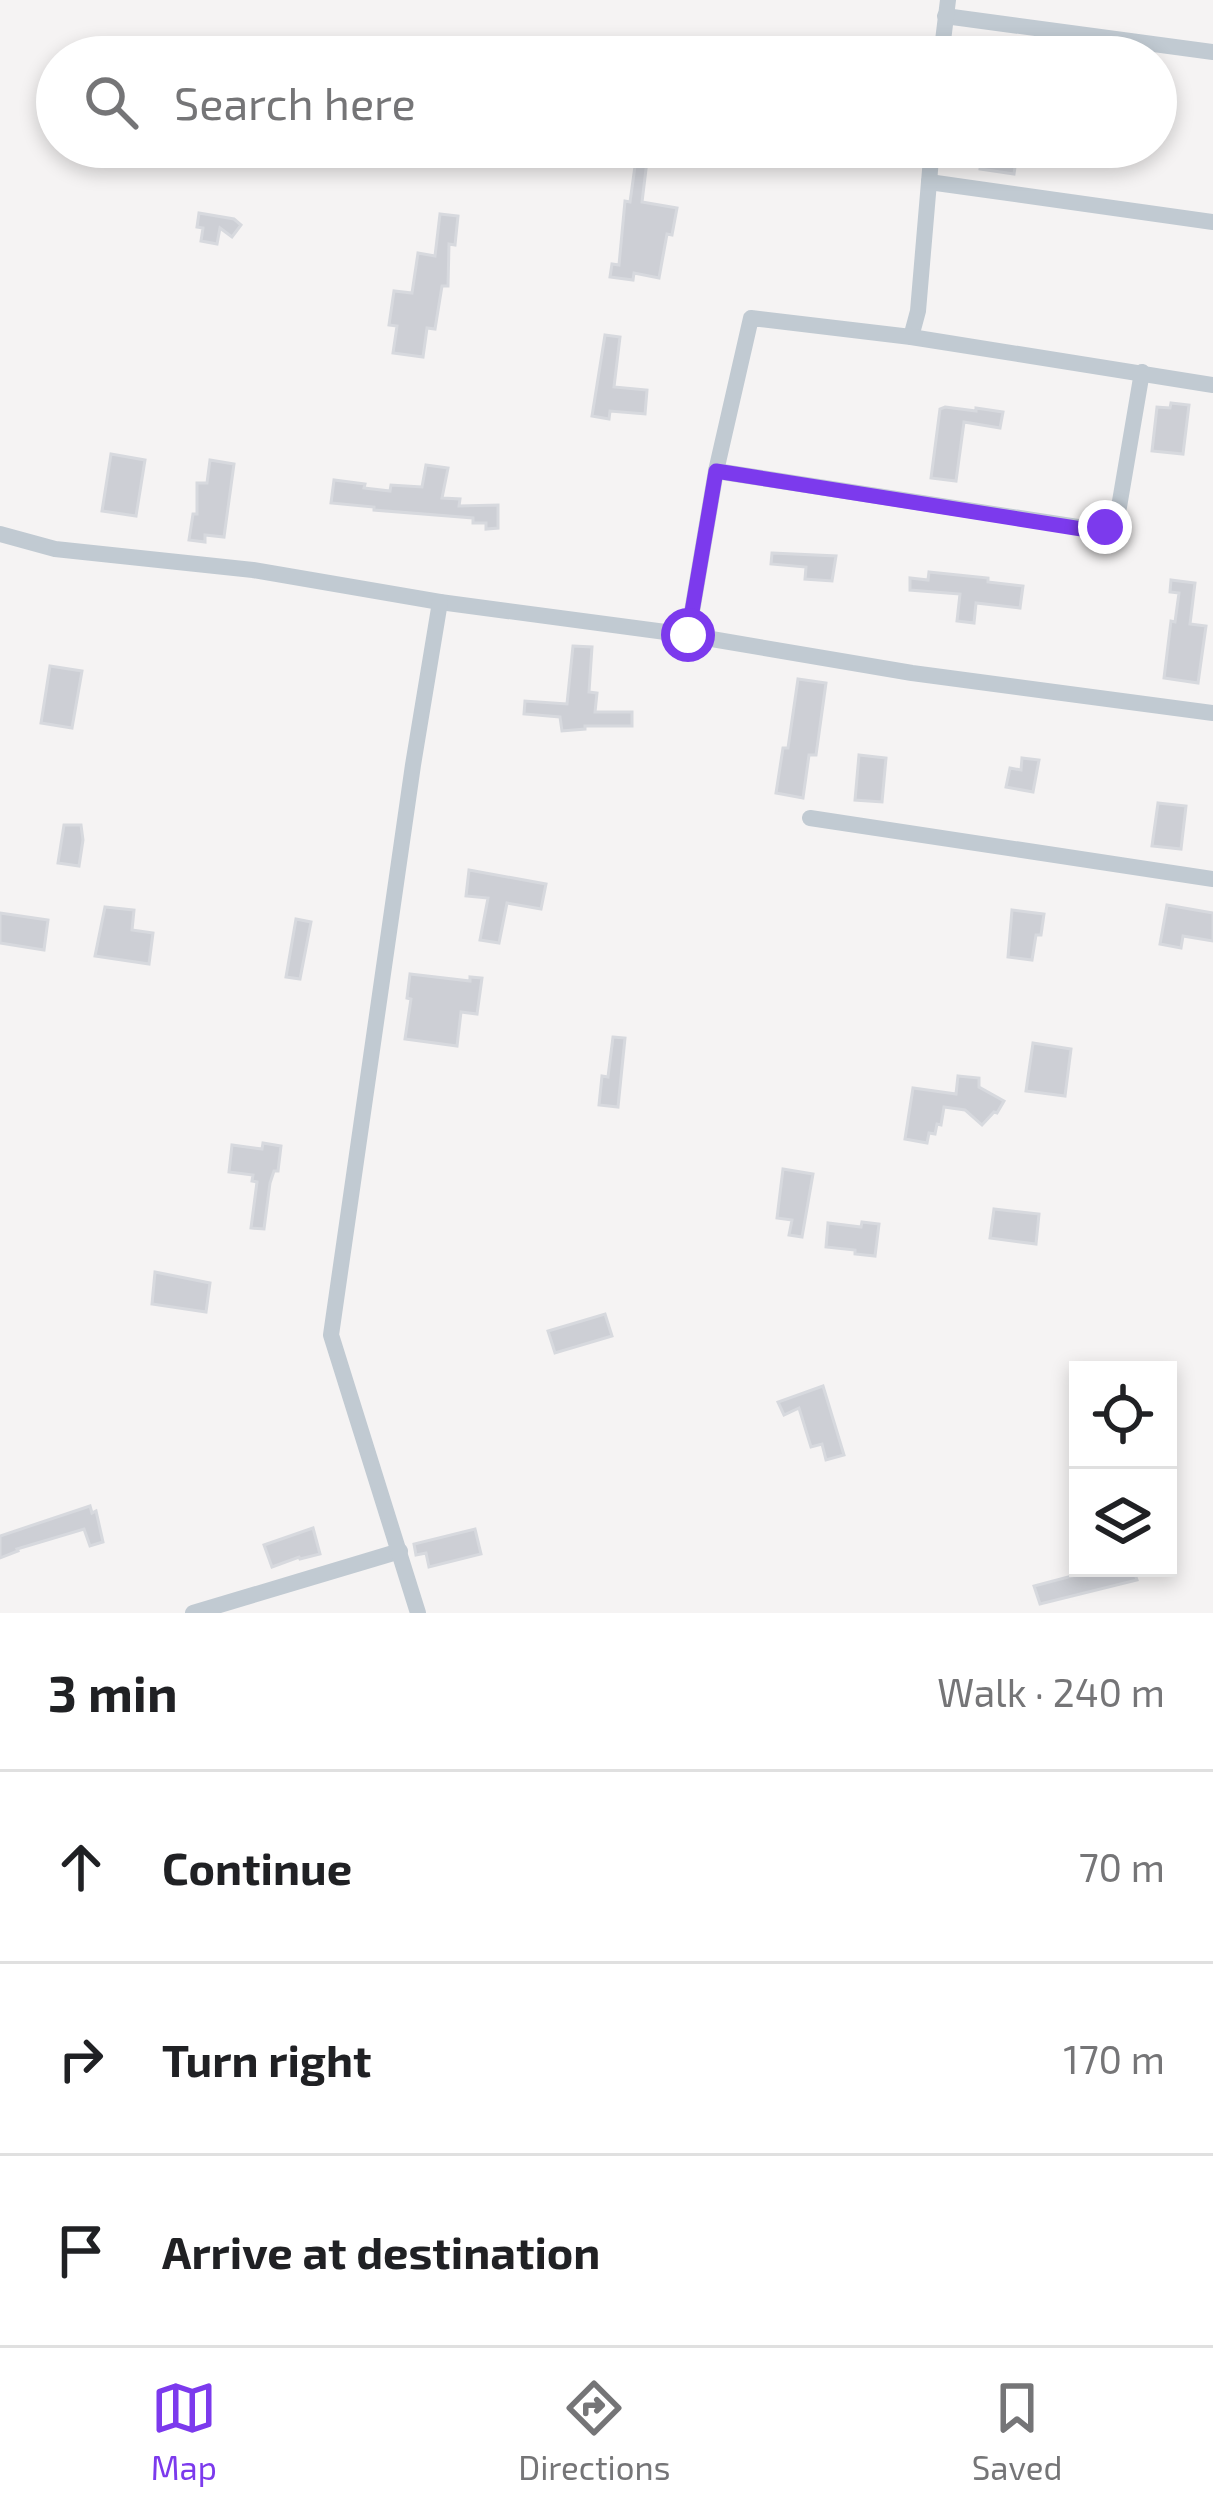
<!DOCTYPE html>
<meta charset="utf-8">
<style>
:root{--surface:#fff;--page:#f2f2f2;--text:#202124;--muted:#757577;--line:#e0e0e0;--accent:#7c3aed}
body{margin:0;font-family:"Exo 2",sans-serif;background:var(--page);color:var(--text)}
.controls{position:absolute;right:36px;bottom:36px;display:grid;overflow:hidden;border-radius:0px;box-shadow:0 6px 18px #0003}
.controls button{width:108px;height:108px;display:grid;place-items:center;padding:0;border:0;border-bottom:3px solid var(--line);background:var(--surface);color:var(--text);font:60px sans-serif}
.stop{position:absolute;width:36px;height:36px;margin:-27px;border:9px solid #7c3aed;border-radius:50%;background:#fff}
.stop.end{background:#7c3aed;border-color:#fff;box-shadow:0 3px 12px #0008}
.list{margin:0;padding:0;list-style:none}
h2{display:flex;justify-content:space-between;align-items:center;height:156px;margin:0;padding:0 48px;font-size:51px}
h2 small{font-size:39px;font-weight:400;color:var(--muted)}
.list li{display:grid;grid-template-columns:78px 1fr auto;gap:36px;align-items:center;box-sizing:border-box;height:192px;padding:0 48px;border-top:3px solid var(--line)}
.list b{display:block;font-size:45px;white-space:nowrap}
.list em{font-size:39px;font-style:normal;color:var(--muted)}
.icon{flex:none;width:66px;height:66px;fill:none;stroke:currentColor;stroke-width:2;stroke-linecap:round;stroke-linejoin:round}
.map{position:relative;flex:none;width:1213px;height:1613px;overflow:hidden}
.search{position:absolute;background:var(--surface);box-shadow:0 6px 18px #0003;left:36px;right:36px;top:36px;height:132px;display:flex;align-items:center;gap:30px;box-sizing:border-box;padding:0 42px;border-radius:66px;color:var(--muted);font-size:45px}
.sheet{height:732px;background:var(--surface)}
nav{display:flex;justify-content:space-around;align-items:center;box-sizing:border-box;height:168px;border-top:3px solid var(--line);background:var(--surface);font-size:33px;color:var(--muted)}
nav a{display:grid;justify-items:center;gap:6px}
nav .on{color:var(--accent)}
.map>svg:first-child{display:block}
</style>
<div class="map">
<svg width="1213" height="1613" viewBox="0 0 1213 1613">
<rect width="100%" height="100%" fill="#f5f3f3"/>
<g fill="#cdcfd5" stroke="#d7d9de" stroke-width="3">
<path d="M 983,147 L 1018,147 L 1014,174 L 980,169 Z"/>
<path d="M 636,159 L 647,161 L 642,202 L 677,208 L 672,235 L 667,234 L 659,278 L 634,273 L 633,280 L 610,277 L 612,264 L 619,265 L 625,201 L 630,202 Z"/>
<path d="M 199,213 L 234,219 L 241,225 L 232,237 L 220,228 L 217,244 L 201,241 L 203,228 L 197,227 Z"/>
<path d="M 440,214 L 458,216 L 455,245 L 449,244 L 448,286 L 442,286 L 435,329 L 427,328 L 423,357 L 393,353 L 397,326 L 389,325 L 394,291 L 412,293 L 418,253 L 435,256 Z"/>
<path d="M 605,335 L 620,337 L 614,387 L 647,390 L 645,414 L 610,411 L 609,419 L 592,416 Z"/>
<path d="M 1171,403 L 1189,405 L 1183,454 L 1152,451 L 1157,407 L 1170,408 Z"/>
<path d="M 945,407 L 976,411 L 976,408 L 1003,412 L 1000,428 L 964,422 L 956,481 L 931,478 L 940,409 Z"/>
<path d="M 111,454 L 145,460 L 136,516 L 102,511 Z"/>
<path d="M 210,460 L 234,464 L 224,537 L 205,535 L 205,542 L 189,540 L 193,514 L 197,514 L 197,483 L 207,483 Z"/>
<path d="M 426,465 L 448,468 L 442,498 L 460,499 L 459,506 L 498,505 L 498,528 L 486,529 L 486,523 L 473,523 L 473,518 L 374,510 L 374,507 L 331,503 L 334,480 L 365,484 L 364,488 L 390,491 L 391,485 L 422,487 Z"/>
<path d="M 772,553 L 836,556 L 832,581 L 805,579 L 806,567 L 771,564 Z"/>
<path d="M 929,572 L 988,578 L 988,582 L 1023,586 L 1020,608 L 976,603 L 974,623 L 957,621 L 960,594 L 910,590 L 910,578 L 928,580 Z"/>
<path d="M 1171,580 L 1195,583 L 1190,624 L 1206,626 L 1198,683 L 1164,678 L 1171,621 L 1175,622 L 1179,593 L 1170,592 Z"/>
<path d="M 573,646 L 592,647 L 589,692 L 597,693 L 595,712 L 632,712 L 632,726 L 585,726 L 585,729 L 562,731 L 560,717 L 524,714 L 525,701 L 567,704 Z"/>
<path d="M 50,666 L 82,671 L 72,728 L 41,723 Z"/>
<path d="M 798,679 L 826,683 L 816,755 L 809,755 L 803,798 L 776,793 L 783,748 L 788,748 Z"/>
<path d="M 859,755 L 886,758 L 882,802 L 855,800 Z"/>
<path d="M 1022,758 L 1039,760 L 1033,792 L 1006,787 L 1010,768 L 1021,770 Z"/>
<path d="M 1158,803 L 1186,806 L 1181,849 L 1152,846 Z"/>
<path d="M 64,825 L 81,825 L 83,840 L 79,866 L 58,863 Z"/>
<path d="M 469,870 L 546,884 L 541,909 L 507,903 L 499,943 L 480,940 L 488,898 L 466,896 Z"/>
<path d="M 1167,905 L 1213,913 L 1213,941 L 1183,936 L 1181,948 L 1160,944 Z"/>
<path d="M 105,907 L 134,910 L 132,930 L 153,933 L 149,964 L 95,956 Z"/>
<path d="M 1012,910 L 1044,914 L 1041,935 L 1036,935 L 1032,960 L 1008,957 Z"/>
<path d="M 0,913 L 48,920 L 44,950 L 0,943 Z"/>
<path d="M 296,919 L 311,922 L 300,979 L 286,977 Z"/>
<path d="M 410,974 L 470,981 L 470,977 L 482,978 L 477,1014 L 461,1012 L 457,1046 L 405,1039 L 411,999 L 407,998 Z"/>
<path d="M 613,1037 L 625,1038 L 618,1107 L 599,1105 L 602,1076 L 608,1077 Z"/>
<path d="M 1033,1043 L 1071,1049 L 1065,1096 L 1026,1091 Z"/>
<path d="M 958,1076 L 979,1078 L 979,1087 L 1004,1101 L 997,1113 L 994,1112 L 982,1125 L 965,1110 L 944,1107 L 941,1125 L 937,1124 L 935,1134 L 929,1133 L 927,1143 L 905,1139 L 913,1088 L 956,1094 Z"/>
<path d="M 263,1143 L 281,1146 L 278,1171 L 274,1171 L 270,1183 L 264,1229 L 251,1228 L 257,1182 L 252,1181 L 253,1175 L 229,1172 L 232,1145 L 262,1149 Z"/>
<path d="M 783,1169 L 813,1174 L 802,1237 L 789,1235 L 792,1220 L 777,1218 Z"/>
<path d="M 994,1209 L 1039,1214 L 1036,1244 L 990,1238 Z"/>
<path d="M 862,1222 L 879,1224 L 875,1256 L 855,1254 L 855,1250 L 826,1247 L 828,1223 L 861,1227 Z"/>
<path d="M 155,1272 L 210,1283 L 206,1312 L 152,1304 Z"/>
<path d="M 605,1314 L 612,1336 L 555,1353 L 548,1331 Z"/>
<path d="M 823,1386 L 844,1455 L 826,1460 L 822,1444 L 811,1447 L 799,1408 L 784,1415 L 778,1402 Z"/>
<path d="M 90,1506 L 92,1513 L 96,1511 L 103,1542 L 90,1546 L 84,1529 L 17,1549 L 18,1551 L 0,1558 L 0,1536 Z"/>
<path d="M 313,1528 L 320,1554 L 300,1559 L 299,1557 L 272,1567 L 264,1545 Z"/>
<path d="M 475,1529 L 481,1554 L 429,1567 L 426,1553 L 416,1555 L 414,1544 Z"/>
<path d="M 1102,1568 L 1133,1568 L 1137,1580 L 1040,1604 L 1034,1586 Z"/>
</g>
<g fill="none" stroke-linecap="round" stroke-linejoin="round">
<g stroke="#c1cad2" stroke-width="16">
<path d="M 945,16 L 1213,52"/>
<path d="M 941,57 L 948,0"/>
<path d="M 929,182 L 1213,222"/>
<path d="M 911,337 L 918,311 L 932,147"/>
<path d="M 716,471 L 1097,530 L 1112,522 L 1119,507 L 1142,372"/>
<path d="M 0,534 L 55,549 L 253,570 L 440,602 L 688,635 L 912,673 L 1213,713"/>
<path d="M 688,635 L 716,471 L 751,318 L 911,337 L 1213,385"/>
<path d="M 810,818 L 1213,879"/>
<path d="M 193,1613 L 400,1551"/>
<path d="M 418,1613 L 331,1335 L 413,765 L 440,602"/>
</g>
</g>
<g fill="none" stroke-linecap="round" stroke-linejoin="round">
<path stroke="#7c3aed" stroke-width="15" d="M 688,635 L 716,471 L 1088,530 L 1105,527"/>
</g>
</svg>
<div class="controls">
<button><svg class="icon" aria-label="locate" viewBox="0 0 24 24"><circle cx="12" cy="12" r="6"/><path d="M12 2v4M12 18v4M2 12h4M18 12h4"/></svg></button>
<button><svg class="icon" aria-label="layers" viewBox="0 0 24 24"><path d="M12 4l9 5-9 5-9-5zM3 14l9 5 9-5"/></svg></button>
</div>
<div class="stop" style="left:688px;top:635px"></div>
<div class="stop end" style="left:1105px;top:527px"></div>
<div class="search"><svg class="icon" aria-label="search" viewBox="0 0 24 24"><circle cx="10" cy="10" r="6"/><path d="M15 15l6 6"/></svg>Search here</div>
</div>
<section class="sheet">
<h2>3 min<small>Walk · 240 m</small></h2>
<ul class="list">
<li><svg class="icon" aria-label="ahead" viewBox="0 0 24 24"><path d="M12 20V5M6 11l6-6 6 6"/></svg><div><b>Continue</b></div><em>70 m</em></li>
<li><svg class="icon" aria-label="right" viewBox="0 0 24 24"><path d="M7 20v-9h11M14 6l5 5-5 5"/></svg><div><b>Turn right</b></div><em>170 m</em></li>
<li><svg class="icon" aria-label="arrive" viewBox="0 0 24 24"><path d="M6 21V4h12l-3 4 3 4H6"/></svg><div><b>Arrive at destination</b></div></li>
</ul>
</section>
<nav>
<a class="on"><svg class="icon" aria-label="map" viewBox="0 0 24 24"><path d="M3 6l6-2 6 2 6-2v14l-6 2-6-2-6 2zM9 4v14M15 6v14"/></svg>Map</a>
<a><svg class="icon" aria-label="directions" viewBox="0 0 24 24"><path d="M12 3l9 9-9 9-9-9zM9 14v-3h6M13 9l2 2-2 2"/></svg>Directions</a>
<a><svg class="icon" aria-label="saved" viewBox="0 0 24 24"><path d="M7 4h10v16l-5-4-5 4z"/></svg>Saved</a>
</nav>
